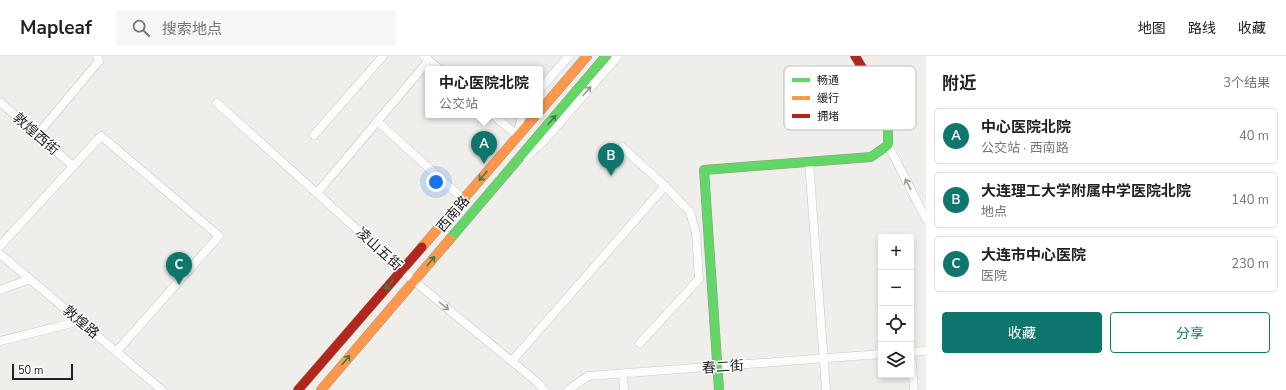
<!DOCTYPE html>
<html lang="zh">
<meta charset="utf-8">
<style>
:root{--surface:#fff;--page:#f6f6f6;--text:#222;--muted:#767676;--line:#e0e0e0;--accent:#0f766e}
body{margin:0;font-family:"Nunito Sans","Noto Sans SC",sans-serif;background:var(--page);color:var(--text)}
.controls{position:absolute;right:12px;bottom:12px;display:grid;overflow:hidden;border-radius:4px;box-shadow:0 2px 6px #0003}
.controls button{width:36px;height:36px;display:grid;place-items:center;padding:0;border:0;border-bottom:1px solid var(--line);background:var(--surface);color:var(--text);font:20px sans-serif}
.scale{position:absolute;left:12px;bottom:10px;width:61px;box-sizing:border-box;padding-left:4px;border:2px solid #222;border-top:0;font-size:11px;line-height:14px;white-space:nowrap;color:#222;-webkit-text-stroke:3px #fff;paint-order:stroke}
.you{position:absolute;left:436px;top:126px;width:14px;height:14px;margin:-10px;border:3px solid #fff;border-radius:50%;background:#1a73e8;box-shadow:0 0 0 6px #1a73e833}
.badge{display:grid;place-items:center;width:26px;height:26px;border-radius:50%;background:var(--accent);color:#fff;font-size:13px;font-weight:700}
.pin{position:absolute;translate:-50% -33px;filter:drop-shadow(0 1px 2px #0008)}
.pin::after{content:'';position:absolute;top:21px;width:14px;height:12px;background:inherit;clip-path:polygon(0 0,100% 0,50% 100%)}
.popup{position:absolute;left:425px;top:10px;width:118px;height:52px;box-sizing:border-box;display:grid;place-content:center;border-radius:4px;background:var(--surface);filter:drop-shadow(0 1px 3px #0005);font-size:13px;white-space:nowrap;color:var(--muted)}
.popup b{font-size:15px;color:var(--text)}
.popup::after{content:'';position:absolute;left:50%;top:100%;margin-left:-8px;border:8px solid transparent;border-top-color:var(--surface)}
.list{margin:0;padding:0;list-style:none}
h2{display:flex;justify-content:space-between;align-items:center;height:52px;margin:0;padding:0 16px;font-size:17px}
h2 small{font-size:13px;font-weight:400;color:var(--muted)}
.list li{display:grid;grid-template-columns:26px 1fr auto;gap:12px;align-items:center;box-sizing:border-box;height:56px;margin:0 8px 8px;padding:0 8px;border:1px solid var(--line);border-radius:4px}
.list b{display:block;font-size:15px;white-space:nowrap}
.list p{margin:0;font-size:13px;white-space:nowrap;color:var(--muted)}
.list em{font-size:13px;font-style:normal;color:var(--muted)}
.actions{display:flex;gap:8px;padding:12px 16px}
.actions a{flex:1;padding:9px 0;border:1px solid var(--accent);border-radius:4px;text-align:center;font-size:14px;color:var(--accent)}
.actions .main{background:var(--accent);color:#fff}
.icon{flex:none;width:22px;height:22px;fill:none;stroke:currentColor;stroke-width:2;stroke-linecap:round;stroke-linejoin:round}
.map{position:relative;flex:none;width:926px;height:334px;overflow:hidden}
header{display:flex;align-items:center;gap:24px;box-sizing:border-box;height:56px;padding:0 20px;background:var(--surface);border-bottom:1px solid var(--line)}
header strong{font-size:19px}
nav{display:flex;gap:22px;margin-inline-start:auto;font-size:14px}
.search{width:280px;height:36px;background:var(--page);display:flex;align-items:center;gap:10px;box-sizing:border-box;padding:0 14px;border-radius:4px;color:var(--muted);font-size:15px}
main{display:flex}
aside{flex:1;background:var(--surface)}
.map>svg:first-child{display:block}
</style>
<header>
<strong>Mapleaf</strong>
<div class="search"><svg class="icon" aria-label="search" viewBox="0 0 24 24"><circle cx="10" cy="10" r="6"/><path d="M15 15l6 6"/></svg>搜索地点</div>
<nav><a>地图</a><a>路线</a><a>收藏</a></nav>
</header>
<main>
<div class="map">
<svg width="926" height="334" viewBox="0 0 926 334">
<rect width="100%" height="100%" fill="#f0eeeb"/>
<g fill="none" stroke-linecap="round" stroke-linejoin="round">
<g stroke="#c9c8c7" stroke-width="9">
<g id="street">
<path d="M 424,0 L 439,13"/>
<path d="M 540,33 L 569,0"/>
<path d="M 0,46 L 73,110"/>
<path d="M 217,47 L 414,225 L 537,326 L 544,334"/>
<path d="M 493,59 L 518,80"/>
<path d="M 377,65 L 463,143"/>
<path d="M 518,77 L 522,59"/>
<path d="M 37,79 L 99,5 L 97,0"/>
<path d="M 314,79 L 383,0"/>
<path d="M 888,89 L 926,163"/>
<path d="M 622,91 L 665,130 L 690,156 L 696,177 L 699,223 L 640,287"/>
<path d="M 526,101 L 544,85 L 618,0"/>
<path d="M 809,106 L 826,334"/>
<path d="M 317,137 L 429,4"/>
<path d="M 0,190 L 101,80 L 219,180 L 116,296"/>
<path d="M 0,198 L 162,334"/>
<path d="M 0,234 L 30,223"/>
<path d="M 0,285 L 80,265"/>
<path d="M 911,296 L 926,295"/>
<path d="M 911,298 L 914,334"/>
<path d="M 512,305 L 665,130"/>
<path d="M 623,318 L 624,334"/>
<path d="M 568,334 L 588,320 L 881,298"/>
</g>
</g>
<g stroke="#999a82" stroke-width="10">
<g id="fast">
<path d="M 450,183 L 606,0"/>
<path d="M 719,334 L 704,114 L 871,101 L 888,89 L 888,71 L 884,58"/>
</g>
</g>
<g stroke="#999a82" stroke-width="10">
<g id="slow">
<path d="M 540,55 L 587,0"/>
<path d="M 422,191 L 536,59"/>
<path d="M 321,334 L 450,183"/>
</g>
</g>
<g stroke="#999a82" stroke-width="10">
<g id="jam">
<path d="M 855,0 L 878,38 L 884,58"/>
<path d="M 298,334 L 422,191"/>
</g>
</g>
<use href="#street" stroke="#fdfcfc" stroke-width="8"/>
<use href="#fast" stroke="#63d668" stroke-width="9"/>
<use href="#slow" stroke="#ff974d" stroke-width="9"/>
<use href="#jam" stroke="#b3261e" stroke-width="9"/>
</g>
<defs><path id="oneway-shaft" d="M-6 0H5M1.5-3L5.5 0L1.5 3" fill="none" stroke-width="1.6" stroke-linecap="round" stroke-linejoin="round"/></defs>
<g stroke="#9a9a9a">
<use href="#oneway-shaft" transform="translate(587 35) rotate(-49)"/>
<use href="#oneway-shaft" transform="translate(908 128) rotate(-117)"/>
<use href="#oneway-shaft" transform="translate(444 250) rotate(39)"/>
</g>
<g stroke="#427c45">
<use href="#oneway-shaft" transform="translate(552 64) rotate(-50)"/>
<use href="#oneway-shaft" transform="translate(483 120) rotate(131)"/>
<use href="#oneway-shaft" transform="translate(431 205) rotate(-50)"/>
<use href="#oneway-shaft" transform="translate(389 229) rotate(131)"/>
<use href="#oneway-shaft" transform="translate(346 304) rotate(-50)"/>
</g>
<g text-anchor="middle" dominant-baseline="central" stroke-width="3" stroke-linejoin="round" paint-order="stroke">
<g font-size="14" fill="#222" stroke="#fff">
<text transform="translate(36 78) rotate(41)">敦煌西街</text>
<text transform="translate(453 158) rotate(-50)">西南路</text>
<text transform="translate(379 193) rotate(42)">凌山五街</text>
<text transform="translate(81 266) rotate(40)">敦煌路</text>
<text transform="translate(723 311) rotate(-4)">春二街</text>
</g>
</g>
<rect x="784" y="10" width="132" height="64" rx="6" fill="#fff" stroke="#bdbdbd" stroke-width="1"/>
<rect x="792" y="22" width="18" height="4" fill="#63d668"/>
<rect x="792" y="40" width="18" height="4" fill="#ff974d"/>
<rect x="792" y="58" width="18" height="4" fill="#b3261e"/>
<g font-size="11" fill="#222">
<text x="817" y="28">畅通</text>
<text x="817" y="46">缓行</text>
<text x="817" y="64">拥堵</text>
</g>
</svg>
<div class="controls">
<button>+</button>
<button>−</button>
<button><svg class="icon" aria-label="locate" viewBox="0 0 24 24"><circle cx="12" cy="12" r="6"/><path d="M12 2v4M12 18v4M2 12h4M18 12h4"/></svg></button>
<button><svg class="icon" aria-label="layers" viewBox="0 0 24 24"><path d="M12 4l9 5-9 5-9-5zM3 14l9 5 9-5"/></svg></button>
</div>
<div class="scale">50 m</div>
<div class="you"></div>
<div class="pin badge" style="left:484px;top:108px">A</div>
<div class="popup"><b>中心医院北院</b>公交站</div>
<div class="pin badge" style="left:611px;top:120px">B</div>
<div class="pin badge" style="left:179px;top:229px">C</div>
</div>
<aside>
<h2>附近<small>3个结果</small></h2>
<ul class="list">
<li><span class="badge">A</span><div><b>中心医院北院</b><p>公交站 · 西南路</p></div><em>40 m</em></li>
<li><span class="badge">B</span><div><b>大连理工大学附属中学医院北院</b><p>地点</p></div><em>140 m</em></li>
<li><span class="badge">C</span><div><b>大连市中心医院</b><p>医院</p></div><em>230 m</em></li>
</ul>
<div class="actions"><a class="main">收藏</a><a>分享</a></div>
</aside>
</main>
